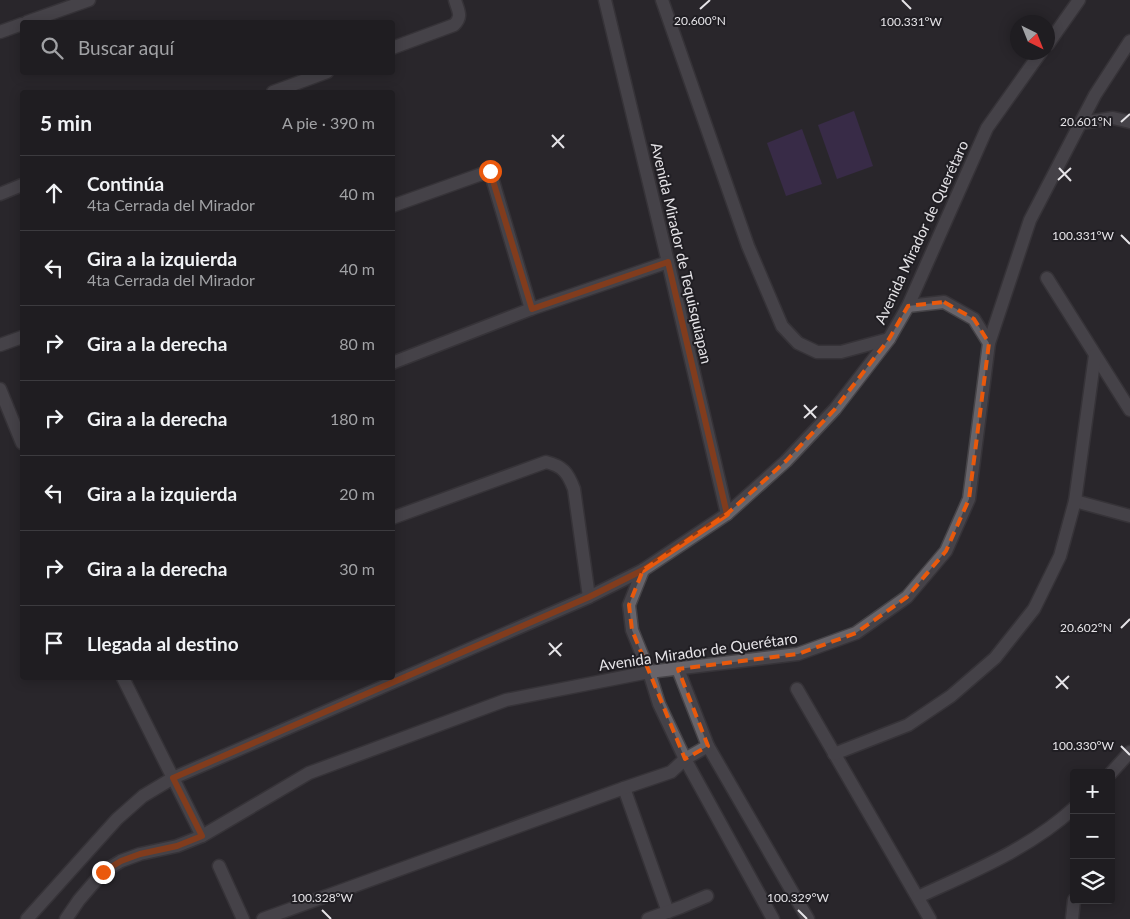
<!DOCTYPE html>
<html lang="es">
<meta charset="utf-8">
<style>
:root{--surface:#1f1d21;--page:#2c2a2e;--text:#f1f3f6;--muted:#a1a2a5;--line:#3c3b3f}
body{margin:0;font-family:Lato,sans-serif;background:var(--page);color:var(--text)}
.controls{position:absolute;right:15px;bottom:15px;display:grid;overflow:hidden;border-radius:5px;box-shadow:0 2px 12px #0003}
.controls button{width:45px;height:45px;display:grid;place-items:center;padding:0;border:0;border-bottom:1px solid var(--line);background:var(--surface);color:var(--text);font:25px sans-serif}
.compass{position:absolute;left:1010px;top:15px;width:45px;height:45px;border-radius:50%;background:var(--surface);box-shadow:0 2px 12px #0003;rotate:137deg}
.stop{position:absolute;width:15px;height:15px;margin:-11px;border:4px solid #ea580c;border-radius:50%;background:#fff}
.stop.end{background:#ea580c;border-color:#fff;box-shadow:0 1px 5px #0008}
.list{margin:0;padding:0;list-style:none}
h2{display:flex;justify-content:space-between;align-items:center;height:65px;margin:0;padding:0 20px;font-size:21px}
h2 small{font-size:16px;font-weight:400;color:var(--muted)}
.list li{display:grid;grid-template-columns:32px 1fr auto;gap:15px;align-items:center;box-sizing:border-box;height:75px;padding:0 20px;border-top:1px solid var(--line)}
.list b{display:block;font-size:19px;white-space:nowrap}
.list p{margin:0;font-size:16px;white-space:nowrap;color:var(--muted)}
.list em{font-size:16px;font-style:normal;color:var(--muted)}
.icon{flex:none;width:28px;height:28px;fill:none;stroke:currentColor;stroke-width:2;stroke-linecap:round;stroke-linejoin:round}
.map{position:relative;flex:none;width:1130px;height:919px;overflow:hidden}
.search{position:absolute;background:var(--surface);box-shadow:0 2px 12px #0003;left:20px;top:20px;width:375px;height:55px;display:flex;align-items:center;gap:12px;box-sizing:border-box;padding:0 18px;border-radius:5px;color:var(--muted);font-size:19px}
.panel{position:absolute;background:var(--surface);box-shadow:0 2px 12px #0003;left:20px;top:90px;width:375px;height:590px;border-radius:5px}
.map>svg:first-child{display:block}
</style>
<div class="map">
<svg width="1130" height="919" viewBox="0 0 1130 919">
<rect width="100%" height="100%" fill="#29272c"/>
<g fill="#4a3168">
<path d="M 854,111 L 873,166 L 837,179 L 818,125 Z"/>
<path d="M 802,129 L 822,184 L 786,196 L 767,143 Z"/>
</g>
<g fill="none" stroke-linecap="round" stroke-linejoin="round">
<g stroke="#454347" stroke-width="15">
<g id="minor">
<path d="M 605,0 L 668,262 L 727,514"/>
<path d="M 662,0 L 748,246 L 782,326 L 798,343 L 817,352 L 841,352 L 889,339"/>
<path d="M 27,22 L 89,0"/>
<path d="M 0,32 L 22,24"/>
<path d="M 1048,44 L 1079,0"/>
<path d="M 392,48 L 454,25 C 463,16 458,11 455,0"/>
<path d="M 273,92 L 327,72"/>
<path d="M 1081,123 L 1113,118 L 1130,122"/>
<path d="M 0,194 L 22,185"/>
<path d="M 392,206 L 490,171 L 531,309"/>
<path d="M 1047,278 L 1130,410"/>
<path d="M 908,306 L 944,302 L 974,319 L 989,343"/>
<path d="M 0,345 L 22,337"/>
<path d="M 392,363 L 531,309 L 668,262"/>
<path d="M 0,389 L 22,443"/>
<path d="M 1075,501 L 1130,516"/>
<path d="M 392,518 L 546,462 C 563,466 568,473 574,489 L 589,597"/>
<path d="M 643,570 L 629,605 L 632,630 L 649,672 L 659,704 L 685,759 L 773,919"/>
<path d="M 678,669 L 708,746 L 808,919"/>
<path d="M 123,678 L 202,836"/>
<path d="M 797,689 L 930,919"/>
<path d="M 834,754 L 908,725 L 951,696 L 995,658 L 1034,609 L 1060,556 L 1075,501 L 1095,355"/>
<path d="M 1111,773 L 1130,752"/>
<path d="M 624,788 L 668,912"/>
<path d="M 219,866 L 243,919"/>
<path d="M 918,897 C 972,872 1029,849 1074,808"/>
<path d="M 27,919 L 117,819 L 143,796 L 173,778 L 589,597 L 643,570 L 727,514 L 786,461 L 835,409 L 889,339 L 908,306 L 987,128 L 1041,52"/>
<path d="M 66,919 L 79,900 L 103,872 L 121,861 L 140,854 L 177,846 L 202,836 L 309,773 L 506,700 L 649,672 L 798,654 L 856,633 L 907,597 L 946,551 L 969,499 L 989,343 L 1030,220 L 1095,95 L 1130,41"/>
<path d="M 263,919 L 624,788 L 671,772 L 685,759 L 708,746"/>
<path d="M 648,919 L 681,907 L 707,896"/>
<path d="M 1072,919 L 1074,900"/>
</g>
</g>
<use href="#minor" stroke="#67646a" stroke-width="12"/>
</g>
<g fill="none" stroke-linecap="round" stroke-linejoin="round">
<path stroke="#ea580c" stroke-width="6" d="M 103,872 L 121,861 L 140,854 L 177,846 L 202,836 L 173,778 L 589,597 L 643,570 L 727,514 L 668,262 L 532,309 L 490,171"/>
</g>
<path d="M0 0H1130V919H0ZM 944,302 L 974,319 L 989,343 L 969,499 L 946,551 L 907,597 L 856,633 L 798,654 L 678,669 L 708,746 L 685,759 L 632,630 L 629,605 L 643,570 L 727,514 L 786,461 L 835,409 L 889,339 L 908,306 Z" fill="#29272c" fill-opacity=".55" fill-rule="evenodd"/>
<path fill="none" stroke="#e8590c" stroke-width="4" stroke-dasharray="10 6" stroke-linejoin="round" d="M 944,302 L 974,319 L 989,343 L 969,499 L 946,551 L 907,597 L 856,633 L 798,654 L 678,669 L 708,746 L 685,759 L 632,630 L 629,605 L 643,570 L 727,514 L 786,461 L 835,409 L 889,339 L 908,306 Z"/>
<path fill="none" stroke="#e5e3e7" stroke-width="2" d="M 902,0 L 911,9M 700,9 L 710,0M 1121,122 L 1130,114M 552,135 L 564,148M 552,147 L 564,135M 1059,168 L 1071,181M 1058,180 L 1071,168M 1121,235 L 1130,244M 804,405 L 816,418M 804,418 L 817,406M 1121,628 L 1130,619M 549,643 L 561,656M 549,655 L 562,643M 1056,676 L 1068,689M 1056,688 L 1069,676M 1121,746 L 1130,755M 322,910 L 331,919M 798,910 L 807,919"/>
<g text-anchor="middle" dominant-baseline="central" stroke-width="4" stroke-linejoin="round" paint-order="stroke">
<g font-size="15" fill="#e5e3e7" stroke="#201e23">
<text transform="translate(921 232) rotate(-65)">Avenida Mirador de Querétaro</text>
<text transform="translate(682 253) rotate(77)">Avenida Mirador de Tequisquiapan</text>
<text transform="translate(698 651) rotate(-8)">Avenida Mirador de Querétaro</text>
</g>
</g>
<g font-size="12" text-anchor="middle" fill="#e5e3e7" stroke="#201e23" stroke-width="4" stroke-linejoin="round" paint-order="stroke">
<text x="700" y="25">20.600°N</text>
<text x="911" y="26">100.331°W</text>
<text x="1086" y="126">20.601°N</text>
<text x="1083" y="240">100.331°W</text>
<text x="1086" y="632">20.602°N</text>
<text x="1083" y="750">100.330°W</text>
<text x="322" y="902">100.328°W</text>
<text x="798" y="902">100.329°W</text>
</g>
</svg>
<div class="controls">
<button>+</button>
<button>−</button>
<button><svg class="icon" aria-label="layers" viewBox="0 0 24 24"><path d="M12 4l9 5-9 5-9-5zM3 14l9 5 9-5"/></svg></button>
</div>
<svg class="compass" viewBox="-18 -18 36 36"><path d="M0-13l5 13h-10z" fill="#e53935"/><path d="M0 13l5-13h-10z" fill="#a1a2a5"/></svg>
<div class="stop" style="left:490px;top:171px"></div>
<div class="stop end" style="left:103px;top:872px"></div>
<div class="search"><svg class="icon" aria-label="search" viewBox="0 0 24 24"><circle cx="10" cy="10" r="6"/><path d="M15 15l6 6"/></svg>Buscar aquí</div>
<section class="panel">
<h2>5 min<small>A pie · 390 m</small></h2>
<ul class="list">
<li><svg class="icon" aria-label="ahead" viewBox="0 0 24 24"><path d="M12 20V5M6 11l6-6 6 6"/></svg><div><b>Continúa</b><p>4ta Cerrada del Mirador</p></div><em>40 m</em></li>
<li><svg class="icon" aria-label="left" viewBox="0 0 24 24"><path d="M17 20v-9H6M10 6l-5 5 5 5"/></svg><div><b>Gira a la izquierda</b><p>4ta Cerrada del Mirador</p></div><em>40 m</em></li>
<li><svg class="icon" aria-label="right" viewBox="0 0 24 24"><path d="M7 20v-9h11M14 6l5 5-5 5"/></svg><div><b>Gira a la derecha</b></div><em>80 m</em></li>
<li><svg class="icon" aria-label="right" viewBox="0 0 24 24"><path d="M7 20v-9h11M14 6l5 5-5 5"/></svg><div><b>Gira a la derecha</b></div><em>180 m</em></li>
<li><svg class="icon" aria-label="left" viewBox="0 0 24 24"><path d="M17 20v-9H6M10 6l-5 5 5 5"/></svg><div><b>Gira a la izquierda</b></div><em>20 m</em></li>
<li><svg class="icon" aria-label="right" viewBox="0 0 24 24"><path d="M7 20v-9h11M14 6l5 5-5 5"/></svg><div><b>Gira a la derecha</b></div><em>30 m</em></li>
<li><svg class="icon" aria-label="arrive" viewBox="0 0 24 24"><path d="M6 21V4h12l-3 4 3 4H6"/></svg><div><b>Llegada al destino</b></div></li>
</ul>
</section>
</div>
